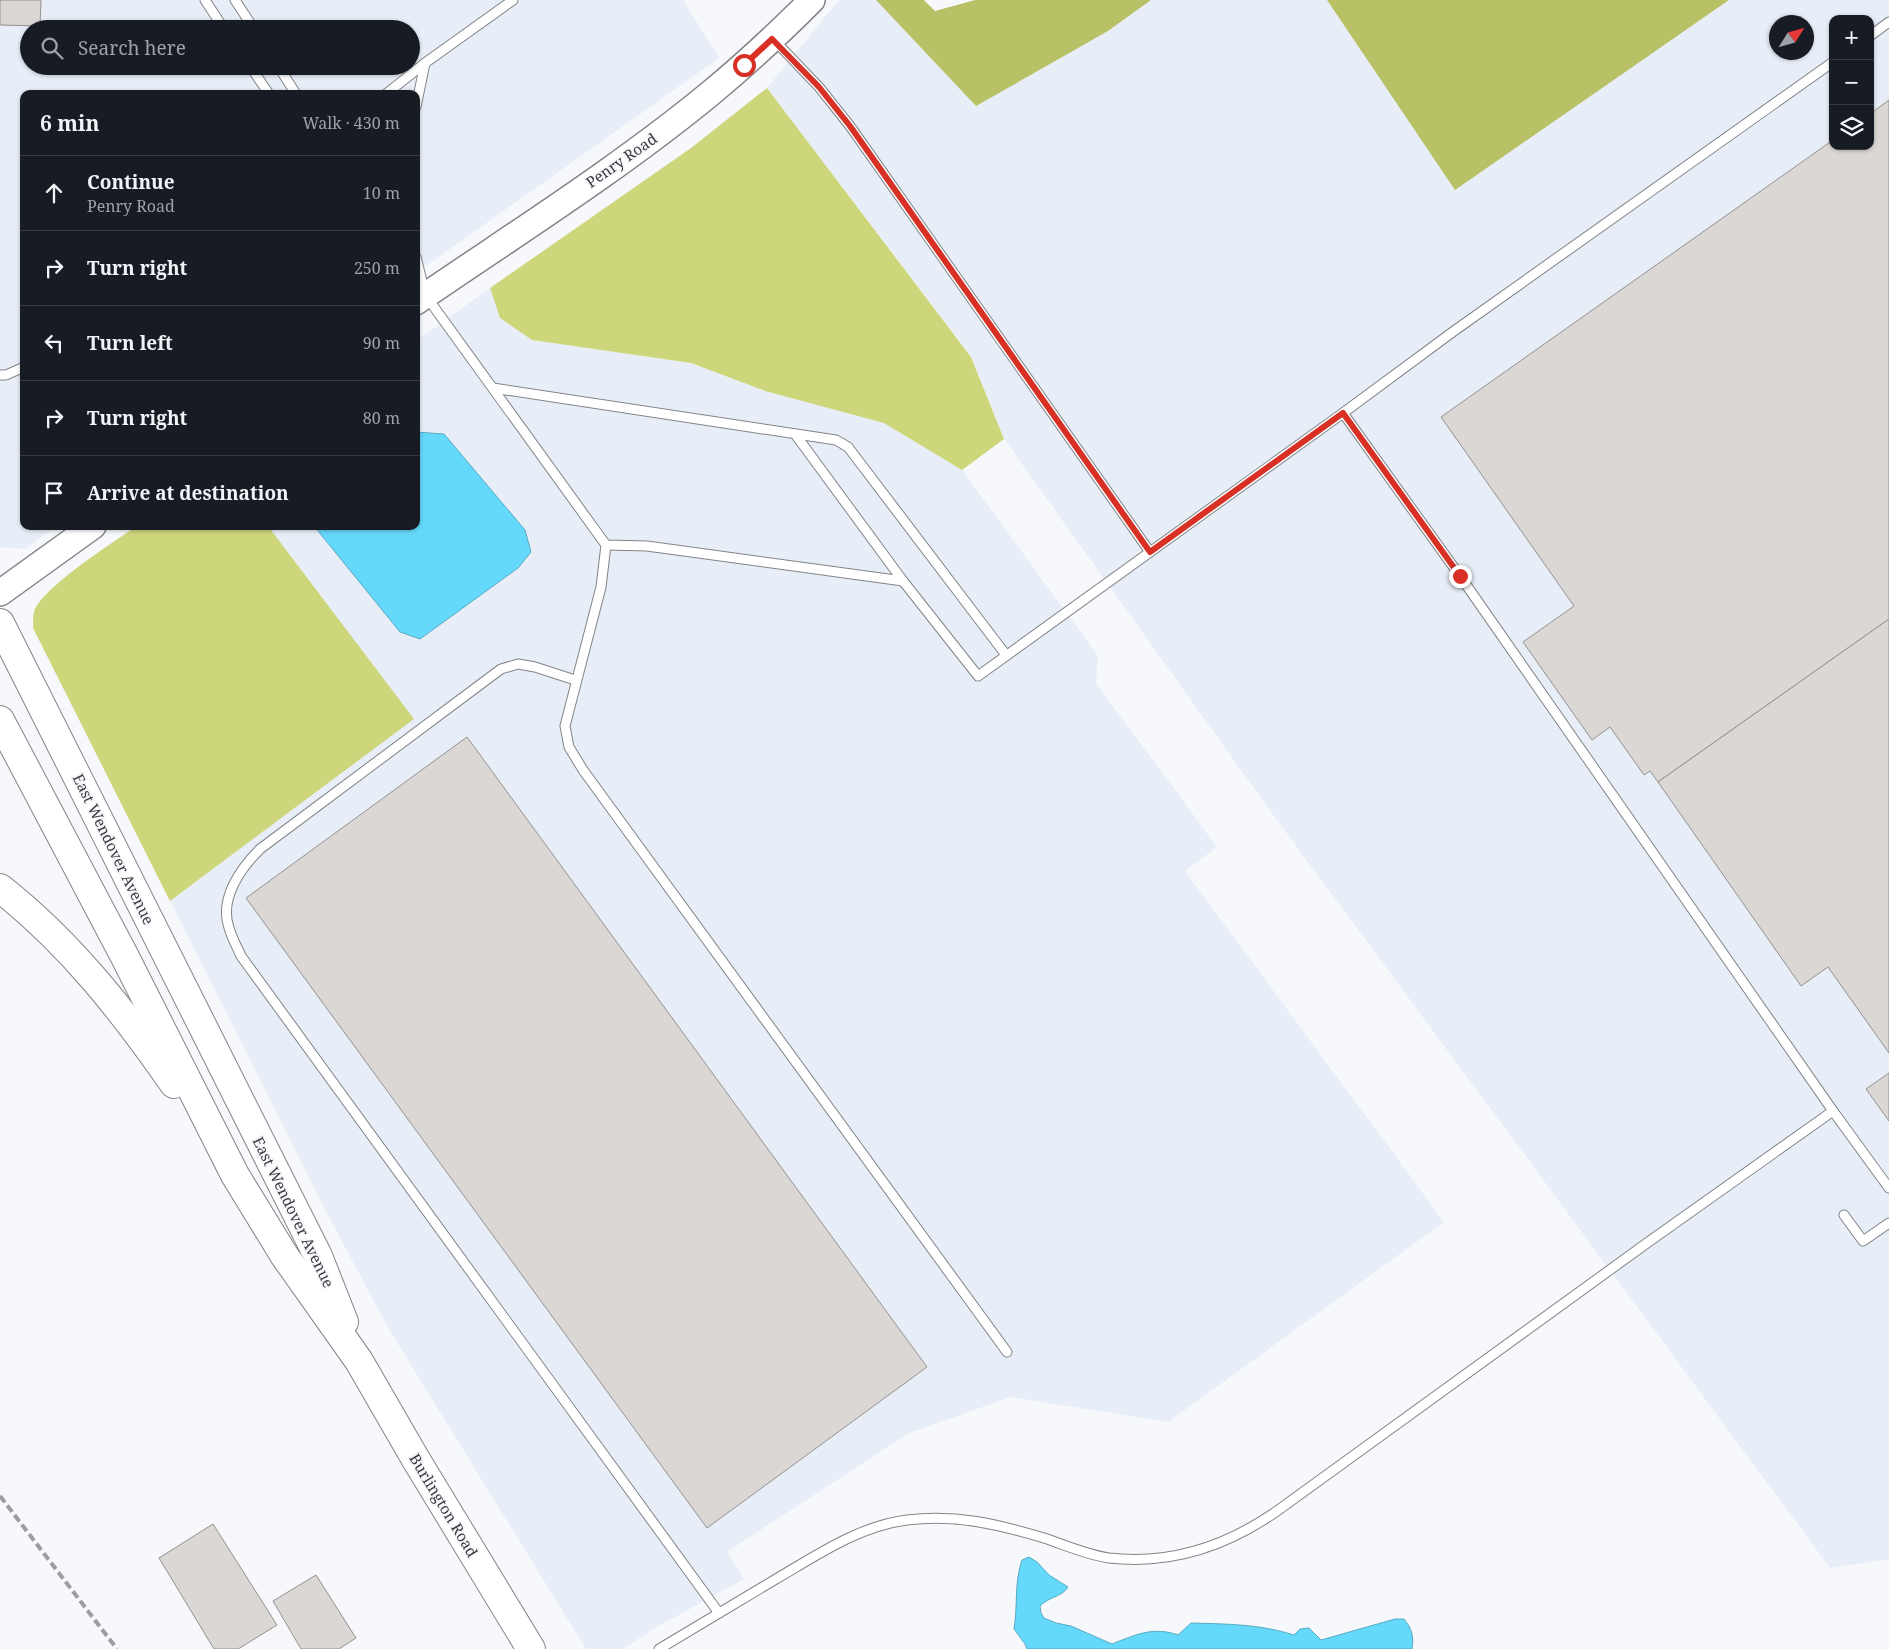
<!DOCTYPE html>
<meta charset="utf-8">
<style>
:root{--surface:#171b24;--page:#20242c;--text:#f1f3f6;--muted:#9ea1a6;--line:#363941}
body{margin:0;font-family:"Noto Serif",serif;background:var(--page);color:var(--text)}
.controls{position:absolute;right:15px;top:15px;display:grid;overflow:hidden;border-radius:10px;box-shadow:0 1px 4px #0004}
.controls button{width:45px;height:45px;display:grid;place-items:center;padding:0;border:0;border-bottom:1px solid var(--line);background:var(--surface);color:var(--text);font:25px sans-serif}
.compass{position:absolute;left:1769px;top:15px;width:45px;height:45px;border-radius:50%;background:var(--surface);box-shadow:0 1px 4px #0004;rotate:53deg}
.stop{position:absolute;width:15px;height:15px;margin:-11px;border:4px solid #d93025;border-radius:50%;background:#fff}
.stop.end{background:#d93025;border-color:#fff;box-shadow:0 1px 5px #0008}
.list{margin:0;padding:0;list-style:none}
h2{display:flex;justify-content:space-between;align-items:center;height:65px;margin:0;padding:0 20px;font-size:21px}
h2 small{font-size:16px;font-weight:400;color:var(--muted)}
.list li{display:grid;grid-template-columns:32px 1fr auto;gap:15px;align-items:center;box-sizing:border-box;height:75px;padding:0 20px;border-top:1px solid var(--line)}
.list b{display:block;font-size:19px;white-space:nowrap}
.list p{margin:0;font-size:16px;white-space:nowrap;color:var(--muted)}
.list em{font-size:16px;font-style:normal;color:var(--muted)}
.icon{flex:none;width:28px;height:28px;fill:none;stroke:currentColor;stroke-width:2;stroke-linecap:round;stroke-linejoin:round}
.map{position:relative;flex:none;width:1889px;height:1649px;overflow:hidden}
.search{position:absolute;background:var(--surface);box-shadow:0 1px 4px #0004;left:20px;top:20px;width:400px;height:55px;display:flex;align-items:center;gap:12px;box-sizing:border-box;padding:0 18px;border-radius:28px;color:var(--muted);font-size:19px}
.panel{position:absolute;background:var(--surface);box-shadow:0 1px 4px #0004;left:20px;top:90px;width:400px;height:440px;border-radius:10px}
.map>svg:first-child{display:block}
</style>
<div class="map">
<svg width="1889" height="1649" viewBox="0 0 1889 1649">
<rect width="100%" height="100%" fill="#f6f8fb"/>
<g fill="#e8eef8" fill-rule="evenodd">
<path d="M 0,0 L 683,0 L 719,58 L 416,273 L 416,94 L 24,94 L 24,526 L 57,526 L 25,549 L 0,547 ZM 29,29 L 411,29 L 411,66 L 29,66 Z"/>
<path d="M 839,0 L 876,0 L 976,105 L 1108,31 L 1151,0 L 1327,0 L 1455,189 L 1729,0 L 1889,0 L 1889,1377 L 1887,1378 L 1889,1380 L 1889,1559 L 1830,1568 L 1266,805 L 1004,439 L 971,356 L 767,88 ZM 1833,19 L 1870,19 L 1870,146 L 1833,146 ZM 1776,22 L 1806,22 L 1806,52 L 1776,52 Z"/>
<path d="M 490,288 L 500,318 L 532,340 L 691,363 L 765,391 L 884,423 L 962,470 L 1098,656 L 1096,683 L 1217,847 L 1185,871 L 1444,1222 L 1168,1422 L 1011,1397 L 909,1433 L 727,1552 L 744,1579 L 655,1628 L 623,1649 L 586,1649 L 387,1326 L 327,1213 L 170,901 L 413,719 L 268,526 L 416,526 L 416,341 Z"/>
</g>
<g fill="#ced67c">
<path d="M 767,88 L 971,357 L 1004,439 L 962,470 L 884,423 L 765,391 L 691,363 L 532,340 L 500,318 L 490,288 L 691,148 Z"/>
<path d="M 137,526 L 268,526 L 414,719 L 170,901 L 33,628 C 33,623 33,617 34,612 C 40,589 115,541 137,526 Z"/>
</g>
<g fill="#b9c167">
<path d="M 876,0 L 924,0 L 935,11 L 975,0 L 1151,0 L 1108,31 L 976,106 Z"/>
<path d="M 1327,0 L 1729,0 L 1455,190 Z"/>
</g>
<g fill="#65d9fb" stroke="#58aac2">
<path d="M 416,432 L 444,434 L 525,530 L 531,552 L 518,568 L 420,639 L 400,632 L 314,526 L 416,526 Z"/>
<path d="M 1029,1557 L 1037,1562 L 1049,1575 L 1068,1587 C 1062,1597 1048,1597 1040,1606 L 1041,1613 L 1044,1618 L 1056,1623 L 1071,1626 L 1112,1644 C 1135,1635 1153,1626 1178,1635 L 1191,1623 C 1226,1624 1260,1624 1294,1635 L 1300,1629 L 1309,1628 L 1321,1640 L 1395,1619 L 1404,1619 C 1412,1629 1414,1636 1412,1649 L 1027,1649 L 1025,1644 L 1014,1629 C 1018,1606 1014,1583 1022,1560 Z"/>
</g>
<g fill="#dad7d4" stroke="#94918e">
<path d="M 0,0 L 41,0 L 40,26 L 0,25 Z"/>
<path d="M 1889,100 L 1889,619 L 1658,782 L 1650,771 L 1644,775 L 1610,727 L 1592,740 L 1523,642 L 1574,606 L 1441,417 L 1833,140 L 1833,146 L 1870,146 L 1870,114 Z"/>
<path d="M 1889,619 L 1889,1053 L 1828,967 L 1801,986 L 1658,782 Z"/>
<path d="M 467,737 L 927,1367 L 707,1528 L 246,898 Z"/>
<path d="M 1889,1073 L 1889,1121 L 1866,1089 Z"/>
<path d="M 213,1524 L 277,1625 L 238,1649 L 214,1649 L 159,1558 Z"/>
<path d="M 316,1575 L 356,1638 L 339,1649 L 301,1649 L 273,1601 Z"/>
</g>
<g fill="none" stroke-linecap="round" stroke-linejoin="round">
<g stroke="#828487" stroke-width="11">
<g id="lane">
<path d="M 205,0 L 224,29"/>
<path d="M 235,0 L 254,29"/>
<path d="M 1870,36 L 1889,22"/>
<path d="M 773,39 L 819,87 L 850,126 L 1150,552"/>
<path d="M 250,66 L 269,94"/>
<path d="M 278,66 L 296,94"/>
<path d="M 386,94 L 425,63 L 513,0"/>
<path d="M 416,107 L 425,63"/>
<path d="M 416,257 L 425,293"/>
<path d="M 426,296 L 606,545 L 647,546 L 903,581"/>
<path d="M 0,375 L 6,375 L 24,367"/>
<path d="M 493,388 L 836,440 L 848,447 L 1006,655"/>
<path d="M 795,434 L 903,581 L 978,676 L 1343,413 L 1454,331 L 1833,62"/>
<path d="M 606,545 L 601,587 L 565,726 L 569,747 L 583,770 L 1007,1352"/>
<path d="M 575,680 L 535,667 L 518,664 L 501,669 L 260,849 C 240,869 219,899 229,928 C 232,938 237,947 241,956 L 719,1613"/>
<path d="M 1833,1111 L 1889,1188"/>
<path d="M 1844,1215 L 1863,1241 L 1889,1223"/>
<path d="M 659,1649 C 698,1626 737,1602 776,1579 C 817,1555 859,1526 907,1520 C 956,1514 997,1524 1044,1538 C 1065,1545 1087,1555 1109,1558 C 1171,1565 1227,1546 1277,1511 L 1647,1243 L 1833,1111 L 1460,576 L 1343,413"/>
</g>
</g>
<g stroke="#828487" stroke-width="28">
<g id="secondary">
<path d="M 416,302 C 515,234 620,168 712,92 C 747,63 780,32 812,0"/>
<path d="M 0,593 L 93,526"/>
</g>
</g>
<g stroke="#828487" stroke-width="30">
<g id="highway">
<path d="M 0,623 L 318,1256 L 344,1322"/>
<path d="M 0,720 L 125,957 L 235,1175 L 284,1255 L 359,1361 L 415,1458 L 531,1649"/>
<path d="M 0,888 C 70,943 124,1012 174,1084"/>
</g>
</g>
<use href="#lane" stroke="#fff" stroke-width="9"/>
<use href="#secondary" stroke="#fff" stroke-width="25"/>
<use href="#highway" stroke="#fff" stroke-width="28"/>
<path stroke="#9c9da0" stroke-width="4" stroke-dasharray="8 4" stroke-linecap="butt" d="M 0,1496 L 117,1649"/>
</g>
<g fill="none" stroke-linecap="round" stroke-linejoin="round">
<path stroke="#d93025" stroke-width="6" d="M 744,65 L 772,39 L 819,87 L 850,126 L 1150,552 L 1343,413 L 1460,576"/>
</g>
<g text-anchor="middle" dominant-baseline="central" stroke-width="4" stroke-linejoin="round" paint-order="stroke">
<g font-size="15" fill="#3a3b3d" stroke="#f6f8fb">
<text transform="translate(621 160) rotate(-35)">Penry Road</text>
<text transform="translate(114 849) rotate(64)">East Wendover Avenue</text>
<text transform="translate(294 1212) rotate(64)">East Wendover Avenue</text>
<text transform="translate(444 1505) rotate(59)">Burlington Road</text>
</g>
</g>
</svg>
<div class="controls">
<button>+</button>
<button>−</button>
<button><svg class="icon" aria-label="layers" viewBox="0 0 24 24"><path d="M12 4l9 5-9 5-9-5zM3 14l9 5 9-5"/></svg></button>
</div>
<svg class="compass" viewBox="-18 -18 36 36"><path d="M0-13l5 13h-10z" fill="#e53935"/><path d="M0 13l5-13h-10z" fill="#9ea1a6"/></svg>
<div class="stop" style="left:744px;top:65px"></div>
<div class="stop end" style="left:1460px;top:576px"></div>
<div class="search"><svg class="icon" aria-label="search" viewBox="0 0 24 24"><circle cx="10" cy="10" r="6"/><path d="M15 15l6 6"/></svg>Search here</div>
<section class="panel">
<h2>6 min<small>Walk · 430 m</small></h2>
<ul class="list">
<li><svg class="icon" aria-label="ahead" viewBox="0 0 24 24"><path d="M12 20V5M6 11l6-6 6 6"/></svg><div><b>Continue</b><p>Penry Road</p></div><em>10 m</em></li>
<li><svg class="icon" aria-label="right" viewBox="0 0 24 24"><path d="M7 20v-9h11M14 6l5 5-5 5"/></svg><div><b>Turn right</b></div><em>250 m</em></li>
<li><svg class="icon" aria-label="left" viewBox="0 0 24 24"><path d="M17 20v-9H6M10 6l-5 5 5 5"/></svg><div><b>Turn left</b></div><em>90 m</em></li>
<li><svg class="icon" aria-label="right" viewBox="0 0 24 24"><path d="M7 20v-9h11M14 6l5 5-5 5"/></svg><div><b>Turn right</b></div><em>80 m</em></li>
<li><svg class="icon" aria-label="arrive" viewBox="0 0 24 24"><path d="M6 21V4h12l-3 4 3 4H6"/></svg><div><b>Arrive at destination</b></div></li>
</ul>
</section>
</div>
